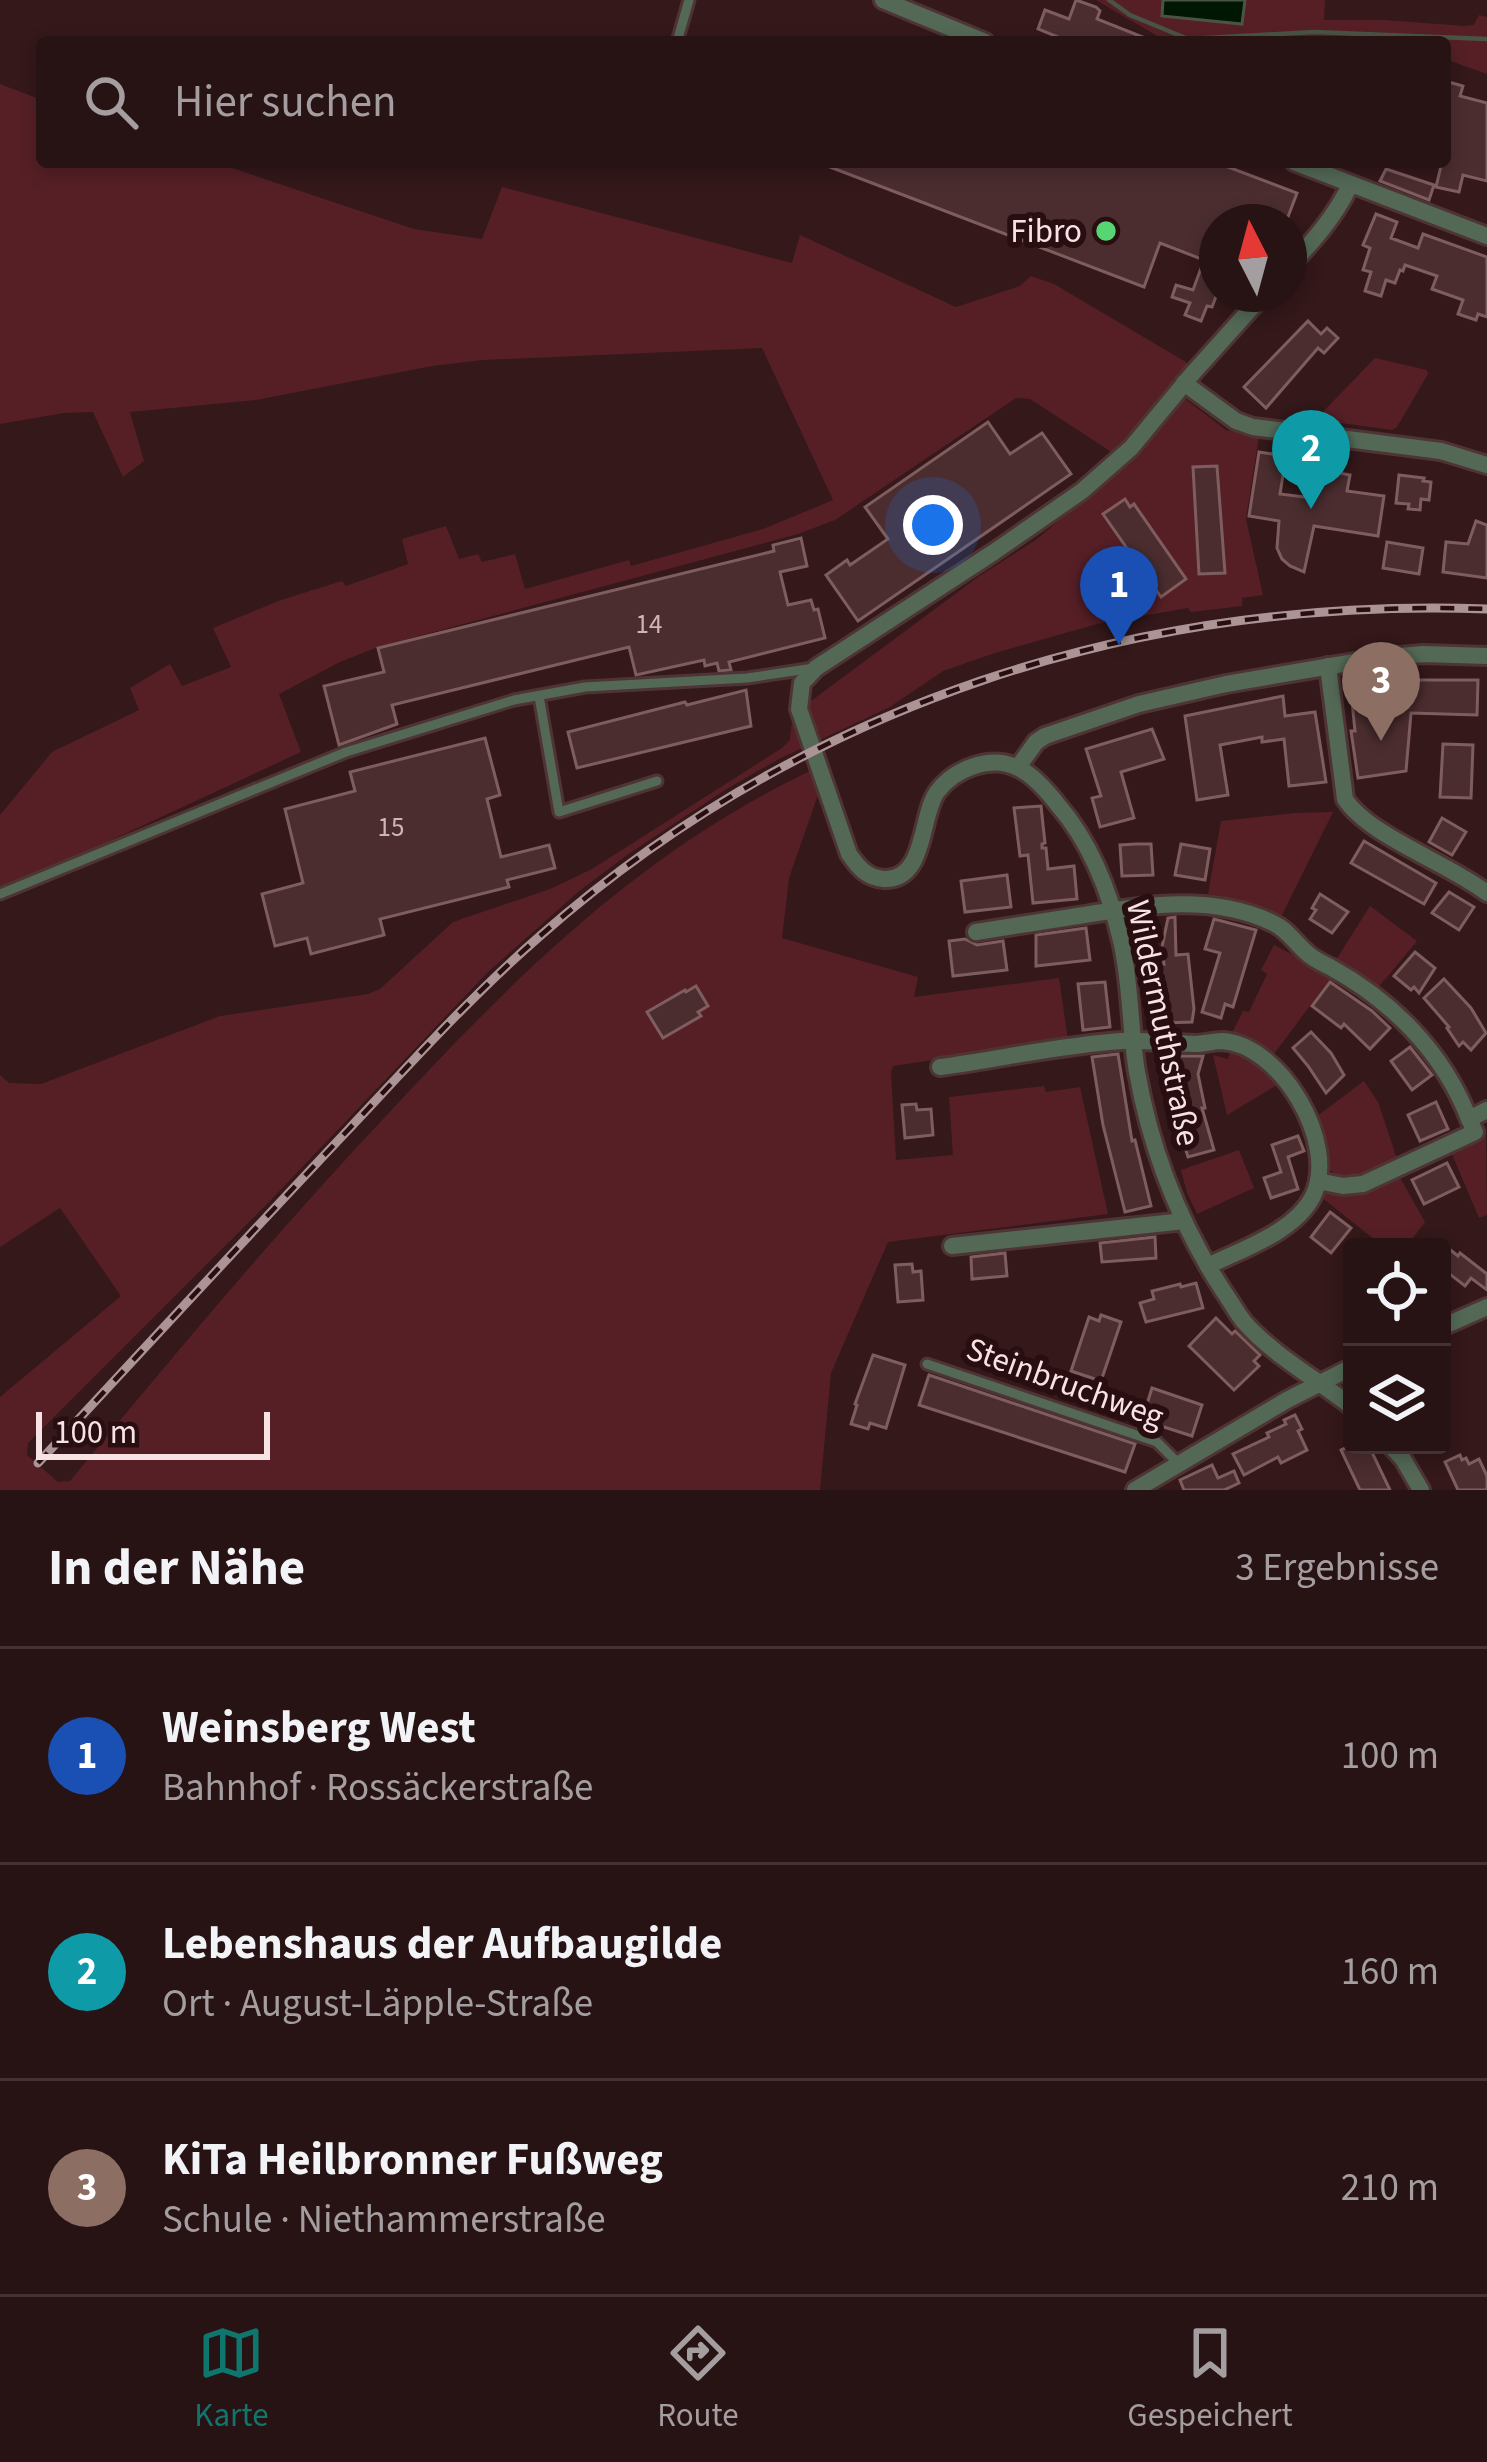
<!DOCTYPE html>
<html lang="de">
<meta charset="utf-8">
<style>
:root{--surface:#271214;--page:#2f1b1d;--text:#f1f3f6;--muted:#a49ea0;--line:#433234;--accent:#0f766e}
body{margin:0;font-family:"Source Sans 3",sans-serif;background:var(--page);color:var(--text)}
.controls{position:absolute;right:36px;bottom:36px;display:grid;overflow:hidden;border-radius:12px;box-shadow:0 6px 18px #0003}
.controls button{width:108px;height:108px;display:grid;place-items:center;padding:0;border:0;border-bottom:3px solid var(--line);background:var(--surface);color:var(--text);font:60px sans-serif}
.compass{position:absolute;left:1199px;top:204px;width:108px;height:108px;border-radius:50%;background:var(--surface);box-shadow:0 6px 18px #0003;rotate:354deg}
.scale{position:absolute;left:36px;bottom:30px;width:234px;box-sizing:border-box;padding-left:12px;border:6px solid #f8e3e4;border-top:0;font-size:33px;line-height:42px;white-space:nowrap;color:#f8e3e4;-webkit-text-stroke:9px #290e11;paint-order:stroke}
.you{position:absolute;left:933px;top:525px;width:42px;height:42px;margin:-30px;border:9px solid #fff;border-radius:50%;background:#1a73e8;box-shadow:0 0 0 18px #1a73e833}
.badge{display:grid;place-items:center;width:78px;height:78px;border-radius:50%;background:var(--accent);color:#fff;font-size:39px;font-weight:700}
.pin{position:absolute;translate:-50% -99px;filter:drop-shadow(0 3px 6px #0008)}
.pin::after{content:'';position:absolute;top:63px;width:42px;height:36px;background:inherit;clip-path:polygon(0 0,100% 0,50% 100%)}
.list{margin:0;padding:0;list-style:none}
h2{display:flex;justify-content:space-between;align-items:center;height:156px;margin:0;padding:0 48px;font-size:51px}
h2 small{font-size:39px;font-weight:400;color:var(--muted)}
.list li{display:grid;grid-template-columns:78px 1fr auto;gap:36px;align-items:center;box-sizing:border-box;height:216px;padding:0 48px;border-top:3px solid var(--line)}
.list b{display:block;font-size:45px;white-space:nowrap}
.list p{margin:0;font-size:39px;white-space:nowrap;color:var(--muted)}
.list em{font-size:39px;font-style:normal;color:var(--muted)}
.icon{flex:none;width:66px;height:66px;fill:none;stroke:currentColor;stroke-width:2;stroke-linecap:round;stroke-linejoin:round}
.map{position:relative;flex:none;width:1487px;height:1490px;overflow:hidden}
.search{position:absolute;background:var(--surface);box-shadow:0 6px 18px #0003;left:36px;right:36px;top:36px;height:132px;display:flex;align-items:center;gap:30px;box-sizing:border-box;padding:0 42px;border-radius:12px;color:var(--muted);font-size:45px}
.sheet{height:804px;background:var(--surface)}
nav{display:flex;justify-content:space-around;align-items:center;box-sizing:border-box;height:168px;border-top:3px solid var(--line);background:var(--surface);font-size:33px;color:var(--muted)}
nav a{display:grid;justify-items:center;gap:6px}
nav .on{color:var(--accent)}
.map>svg:first-child{display:block}
</style>
<div class="map">
<svg width="1487" height="1490" viewBox="0 0 1487 1490">
<rect width="100%" height="100%" fill="#34181a"/>
<g fill="#561f26">
<path d="M 1096,0 L 1325,0 L 1324,20 L 1385,20 L 1464,26 L 1474,25 L 1479,15 L 1487,17 L 1487,74 L 1445,59 L 1445,42 L 1177,42 L 1159,37 Z"/>
<path d="M 0,84 L 42,100 L 42,162 L 214,162 L 414,229 L 482,239 L 502,187 L 792,263 L 800,235 L 956,307 L 1020,286 L 1031,276 L 1054,284 L 1191,365 L 1171,388 L 1226,430 L 1259,436 L 1246,519 L 1263,595 L 1242,598 L 1242,606 L 1191,612 L 1188,608 L 1097,624 L 995,653 L 943,671 L 890,707 L 779,759 L 725,790 L 627,855 L 578,892 L 488,972 L 270,1201 L 28,1443 L 27,1455 L 58,1482 L 70,1481 C 172,1357 275,1234 385,1117 C 514,978 638,853 812,770 L 818,795 L 789,878 L 782,938 L 918,977 L 914,997 L 1059,978 L 1068,1040 L 893,1066 L 891,1073 L 896,1160 L 953,1155 L 949,1097 L 1044,1086 L 1046,1092 L 1080,1087 L 1108,1214 L 888,1242 L 831,1373 L 820,1490 L 0,1490 L 0,1397 L 121,1296 L 60,1208 L 0,1247 L 0,1075 L 9,1083 L 41,1084 L 220,1016 L 368,994 L 380,989 L 453,922 L 550,889 L 592,869 L 782,748 L 790,740 L 792,720 L 811,701 L 978,577 L 1037,539 L 1127,462 L 1030,399 L 1016,398 L 835,520 L 798,534 L 378,647 L 340,662 L 279,694 L 301,752 L 90,850 L 0,888 L 0,815 L 52,752 L 139,710 L 130,688 L 170,664 L 182,686 L 231,667 L 213,628 L 281,600 L 342,581 L 346,586 L 408,564 L 402,539 L 446,526 L 459,559 L 478,554 L 482,562 L 515,554 L 525,589 L 629,560 L 631,566 L 763,529 L 833,500 L 762,348 L 483,360 L 432,366 L 256,400 L 130,412 L 144,461 L 123,477 L 93,412 L 64,413 L 0,424 Z"/>
<path d="M 1375,358 L 1427,370 L 1428,374 L 1397,427 L 1392,430 L 1319,420 L 1318,417 Z"/>
<path d="M 1333,812 L 1281,917 L 1234,900 L 1208,894 L 1221,821 L 1295,813 Z"/>
<path d="M 1370,906 L 1417,941 L 1377,989 L 1336,960 Z"/>
<path d="M 1274,945 L 1333,975 L 1271,1058 L 1231,1035 L 1243,1011 L 1249,1012 L 1267,974 L 1261,970 Z"/>
<path d="M 1231,1049 L 1251,1058 L 1277,1085 L 1227,1115 L 1213,1055 L 1228,1059 Z"/>
<path d="M 1364,1081 L 1378,1102 L 1397,1159 L 1367,1175 L 1341,1180 L 1326,1166 L 1316,1117 Z"/>
<path d="M 1486,1132 L 1487,1215 L 1479,1218 L 1449,1147 Z"/>
<path d="M 1239,1150 L 1254,1188 L 1197,1214 L 1187,1193 L 1181,1170 Z"/>
<path d="M 1398,1174 L 1425,1222 L 1406,1247 L 1384,1247 L 1321,1197 L 1327,1192 L 1345,1194 Z"/>
</g>
<path fill="#001703" stroke="#4a5446" stroke-width="3" d="M 1163,0 L 1245,0 L 1242,24 L 1162,16 Z"/>
<g fill="none" stroke-linecap="round" stroke-linejoin="round">
<path stroke="#4a5446" stroke-width="4.5" d="M 1109,0 L 1130,15 L 1188,39 L 1314,32 L 1487,39"/>
</g>
<g fill="#4b2d2f" stroke="#7f5d5f" stroke-width="3">
<path d="M 1076,0 L 1096,7 L 1100,11 L 1097,19 L 1155,42 L 1070,42 L 1038,29 L 1045,10 L 1069,19 Z"/>
<path d="M 1445,81 L 1463,86 L 1460,96 L 1487,103 L 1487,181 L 1463,175 L 1459,192 L 1436,187 L 1442,162 L 1445,162 Z"/>
<path d="M 817,162 L 1215,162 L 1297,193 L 1286,222 L 1217,222 L 1217,294 L 1212,307 L 1207,306 L 1201,321 L 1185,315 L 1190,303 L 1172,297 L 1176,285 L 1193,290 L 1204,260 L 1160,243 L 1144,287 Z"/>
<path d="M 1386,169 L 1434,185 L 1429,200 L 1380,181 Z"/>
<path d="M 1376,214 L 1397,222 L 1391,238 L 1418,248 L 1423,234 L 1487,257 L 1487,317 L 1478,314 L 1476,320 L 1458,314 L 1463,300 L 1432,289 L 1437,276 L 1405,265 L 1403,271 L 1400,270 L 1395,283 L 1386,280 L 1381,296 L 1365,291 L 1371,272 L 1363,270 L 1370,248 L 1363,245 Z"/>
<path d="M 1308,321 L 1321,334 L 1327,328 L 1338,338 L 1324,353 L 1318,348 L 1266,408 L 1244,387 Z"/>
<path d="M 988,422 L 1010,454 L 1042,433 L 1071,474 L 858,621 L 826,575 L 847,560 L 850,565 L 888,539 L 865,507 Z"/>
<path d="M 1259,452 L 1286,456 L 1280,494 L 1313,498 L 1319,461 L 1341,465 L 1339,473 L 1350,475 L 1347,491 L 1384,496 L 1378,536 L 1314,526 L 1304,572 L 1290,566 L 1282,559 L 1277,548 L 1279,521 L 1249,516 Z"/>
<path d="M 1217,466 L 1225,573 L 1199,574 L 1193,467 Z"/>
<path d="M 1399,475 L 1424,478 L 1423,481 L 1431,482 L 1429,500 L 1421,499 L 1420,510 L 1408,509 L 1409,504 L 1396,503 Z"/>
<path d="M 1125,499 L 1130,507 L 1134,504 L 1186,579 L 1161,597 L 1103,514 Z"/>
<path d="M 1476,521 L 1487,525 L 1487,578 L 1443,572 L 1446,542 L 1468,544 Z"/>
<path d="M 801,538 L 807,566 L 780,572 L 788,605 L 811,600 L 814,610 L 818,609 L 825,638 L 729,662 L 731,670 L 719,671 L 717,663 L 705,666 L 704,660 L 636,675 L 629,647 L 392,705 L 397,724 L 339,745 L 324,686 L 384,672 L 378,648 L 774,551 L 773,545 Z"/>
<path d="M 1387,542 L 1423,548 L 1419,574 L 1383,568 Z"/>
<path d="M 1393,673 L 1393,675 L 1412,674 L 1412,680 L 1478,680 L 1477,715 L 1411,713 L 1406,771 L 1358,778 L 1351,731 L 1355,731 L 1350,681 Z"/>
<path d="M 746,690 L 751,726 L 577,768 L 568,732 L 685,702 L 687,705 Z"/>
<path d="M 1283,696 L 1285,716 L 1315,712 L 1326,782 L 1289,786 L 1284,739 L 1262,742 L 1262,737 L 1220,745 L 1228,795 L 1197,800 L 1185,716 Z"/>
<path d="M 1152,729 L 1164,759 L 1121,772 L 1134,818 L 1100,827 L 1092,798 L 1101,796 L 1086,749 Z"/>
<path d="M 485,738 L 500,795 L 487,799 L 501,857 L 549,845 L 555,868 L 507,880 L 509,887 L 380,919 L 384,935 L 311,954 L 307,938 L 275,946 L 262,894 L 303,883 L 285,809 L 355,791 L 350,772 Z"/>
<path d="M 1443,744 L 1473,745 L 1471,798 L 1440,797 Z"/>
<path d="M 1041,806 L 1045,843 L 1042,844 L 1042,848 L 1046,848 L 1048,869 L 1074,866 L 1077,899 L 1033,903 L 1028,855 L 1020,856 L 1014,808 Z"/>
<path d="M 1442,818 L 1466,832 L 1452,855 L 1429,842 Z"/>
<path d="M 1364,841 L 1436,883 L 1424,904 L 1351,863 Z"/>
<path d="M 1136,844 L 1151,844 L 1153,875 L 1122,876 L 1120,845 Z"/>
<path d="M 1181,844 L 1210,849 L 1205,880 L 1175,875 Z"/>
<path d="M 1007,875 L 1011,907 L 965,912 L 961,881 Z"/>
<path d="M 1449,892 L 1474,907 L 1459,930 L 1432,913 Z"/>
<path d="M 1320,894 L 1348,912 L 1332,933 L 1310,919 L 1316,910 L 1312,908 Z"/>
<path d="M 1175,917 L 1176,955 L 1188,954 L 1194,1009 L 1192,1022 L 1163,1023 L 1162,986 L 1153,987 L 1151,965 L 1164,964 L 1162,947 L 1168,918 Z"/>
<path d="M 1214,919 L 1256,930 L 1233,1007 L 1225,1004 L 1221,1018 L 1202,1012 L 1220,953 L 1205,949 Z"/>
<path d="M 1086,928 L 1090,960 L 1036,966 L 1036,935 Z"/>
<path d="M 965,939 L 977,945 L 1003,941 L 1007,970 L 953,976 L 949,941 Z"/>
<path d="M 1415,952 L 1435,968 L 1419,993 L 1414,987 L 1411,990 L 1394,976 Z"/>
<path d="M 1444,979 L 1471,1008 L 1486,1033 L 1471,1050 L 1463,1042 L 1459,1046 L 1447,1028 L 1449,1027 L 1424,998 Z"/>
<path d="M 1105,982 L 1110,1027 L 1083,1030 L 1078,984 Z"/>
<path d="M 1330,982 L 1372,1011 L 1390,1028 L 1370,1049 L 1344,1024 L 1341,1028 L 1312,1006 Z"/>
<path d="M 696,986 L 708,1006 L 698,1012 L 701,1016 L 663,1038 L 647,1012 L 685,990 L 686,992 Z"/>
<path d="M 1311,1032 L 1331,1053 L 1344,1075 L 1326,1093 L 1308,1066 L 1293,1048 Z"/>
<path d="M 1410,1047 L 1432,1075 L 1412,1090 L 1391,1061 Z"/>
<path d="M 1118,1054 L 1132,1141 L 1135,1140 L 1151,1206 L 1125,1212 L 1103,1125 L 1092,1057 Z"/>
<path d="M 1174,1056 L 1203,1056 L 1198,1074 L 1205,1108 L 1202,1108 L 1214,1150 L 1188,1157 L 1166,1084 Z"/>
<path d="M 1436,1102 L 1448,1129 L 1420,1141 L 1408,1115 Z"/>
<path d="M 916,1104 L 917,1110 L 931,1109 L 933,1135 L 905,1138 L 902,1105 Z"/>
<path d="M 1298,1136 L 1304,1151 L 1288,1157 L 1298,1189 L 1271,1198 L 1264,1178 L 1281,1172 L 1272,1145 Z"/>
<path d="M 1447,1163 L 1459,1187 L 1424,1204 L 1412,1180 Z"/>
<path d="M 1330,1212 L 1351,1228 L 1331,1253 L 1311,1237 Z"/>
<path d="M 1155,1237 L 1156,1258 L 1102,1262 L 1100,1243 Z"/>
<path d="M 1448,1248 L 1458,1256 L 1460,1253 L 1487,1274 L 1487,1290 L 1471,1278 L 1465,1286 L 1442,1268 L 1442,1256 Z"/>
<path d="M 1005,1253 L 1007,1276 L 972,1279 L 971,1257 Z"/>
<path d="M 912,1264 L 913,1272 L 921,1271 L 923,1300 L 898,1302 L 895,1265 Z"/>
<path d="M 1196,1283 L 1203,1308 L 1146,1322 L 1140,1303 L 1154,1299 L 1152,1291 L 1180,1284 L 1181,1287 Z"/>
<path d="M 1101,1315 L 1121,1322 L 1101,1381 L 1071,1371 L 1089,1317 L 1099,1321 Z"/>
<path d="M 1216,1318 L 1232,1334 L 1235,1331 L 1260,1355 L 1254,1361 L 1259,1366 L 1234,1390 L 1189,1346 Z"/>
<path d="M 873,1355 L 905,1365 L 886,1428 L 870,1423 L 868,1429 L 851,1424 L 857,1405 L 855,1404 Z"/>
<path d="M 929,1375 L 1135,1444 L 1125,1472 L 919,1405 Z"/>
<path d="M 1152,1388 L 1202,1405 L 1192,1436 L 1142,1420 Z"/>
<path d="M 1295,1415 L 1302,1429 L 1298,1431 L 1307,1450 L 1281,1463 L 1278,1457 L 1244,1475 L 1233,1454 L 1269,1437 L 1267,1433 L 1286,1424 L 1284,1420 Z"/>
<path d="M 1352,1445 L 1356,1445 L 1358,1451 L 1369,1446 L 1390,1490 L 1360,1490 L 1341,1450 Z"/>
<path d="M 1460,1455 L 1462,1460 L 1466,1458 L 1469,1464 L 1479,1459 L 1487,1476 L 1487,1490 L 1458,1490 L 1445,1462 Z"/>
<path d="M 1212,1465 L 1218,1478 L 1234,1471 L 1239,1483 L 1224,1490 L 1184,1490 L 1180,1480 Z"/>
</g>
<g fill="none" stroke-linecap="round" stroke-linejoin="round">
<g stroke="#4f3436" stroke-width="15">
<g id="lane">
<path d="M 677,42 L 689,0"/>
<path d="M 539,696 L 559,812 L 657,781"/>
<path d="M 0,894 L 346,752 L 514,700 L 585,687 L 747,678 L 814,668"/>
<path d="M 927,1364 L 1157,1442 L 1178,1463"/>
</g>
</g>
<g stroke="#4f3436" stroke-width="22">
<g id="street">
<path d="M 883,0 L 985,42"/>
<path d="M 1294,162 L 1487,236"/>
<path d="M 1289,267 C 1313,241 1335,217 1350,185"/>
<path d="M 1264,294 L 1193,373 L 1131,448 L 1082,491 L 994,552 L 816,668 L 802,683 L 799,709 L 849,854 C 858,867 867,878 884,879 C 926,881 920,816 937,792 C 954,769 991,754 1018,768 C 1034,775 1048,792 1058,805 C 1091,843 1111,896 1122,945 C 1131,987 1130,1030 1137,1072 C 1151,1151 1180,1225 1224,1292 C 1231,1302 1237,1313 1244,1322 C 1274,1356 1317,1379 1352,1407"/>
<path d="M 1184,383 L 1236,421 L 1253,427 L 1441,451 L 1487,465"/>
<path d="M 1328,666 L 1345,799 C 1369,836 1448,863 1487,893"/>
<path d="M 1018,767 L 1036,742 L 1045,736 L 1139,704 L 1226,684 L 1378,658 L 1423,654 L 1487,656"/>
<path d="M 976,932 C 1012,926 1048,921 1084,915 C 1148,905 1212,894 1273,923 C 1287,929 1295,943 1307,953 C 1313,959 1322,963 1330,967 C 1392,1001 1443,1052 1469,1119"/>
<path d="M 940,1067 C 1000,1059 1061,1045 1122,1041 C 1146,1040 1170,1043 1195,1044 C 1204,1044 1213,1041 1222,1041 C 1280,1044 1339,1143 1313,1196 C 1295,1232 1242,1249 1208,1266"/>
<path d="M 1318,1181 L 1343,1186 L 1363,1184 L 1475,1132 L 1469,1119 L 1487,1110"/>
<path d="M 952,1246 L 1184,1221"/>
<path d="M 1442,1327 L 1487,1307"/>
<path d="M 1390,1445 L 1403,1459 L 1421,1490"/>
<path d="M 1135,1490 L 1287,1400 L 1352,1367"/>
</g>
</g>
<use href="#lane" stroke="#536956" stroke-width="9"/>
<use href="#street" stroke="#536956" stroke-width="16"/>
<g stroke="#ac9496" stroke-width="9">
<path id="rail" d="M 38,1463 C 141,1352 244,1240 348,1130 C 410,1064 471,996 540,936 C 805,703 1137,597 1487,609"/>
</g>
<use href="#rail" stroke="#290e11" stroke-width="4.5" stroke-dasharray="14" stroke-linecap="butt"/>
</g>
<circle fill="#55d672" stroke="#290e11" stroke-width="4.5" cx="1106" cy="231" r="12"/>
<g text-anchor="middle" dominant-baseline="central" stroke-width="12" stroke-linejoin="round" paint-order="stroke">
<g font-size="27" fill="#cdb6b7">
<text x="649" y="624">14</text>
<text x="391" y="827">15</text>
</g>
<g font-size="33" fill="#f8e3e4" stroke="#290e11" text-anchor="end">
<text x="1082" y="231">Fibro</text>
</g>
<g font-size="33" fill="#f8e3e4" stroke="#290e11">
<text transform="translate(1163 1023) rotate(78)">Wildermuthstraße</text>
<text transform="translate(1065 1383) rotate(20)">Steinbruchweg</text>
</g>
</g>
</svg>
<div class="controls">
<button><svg class="icon" aria-label="locate" viewBox="0 0 24 24"><circle cx="12" cy="12" r="6"/><path d="M12 2v4M12 18v4M2 12h4M18 12h4"/></svg></button>
<button><svg class="icon" aria-label="layers" viewBox="0 0 24 24"><path d="M12 4l9 5-9 5-9-5zM3 14l9 5 9-5"/></svg></button>
</div>
<svg class="compass" viewBox="-18 -18 36 36"><path d="M0-13l5 13h-10z" fill="#e53935"/><path d="M0 13l5-13h-10z" fill="#a49ea0"/></svg>
<div class="scale">100 m</div>
<div class="you"></div>
<div class="pin badge" style="left:1119px;top:645px;background:#1a4fb4">1</div>
<div class="pin badge" style="left:1311px;top:509px;background:#0f9aa8">2</div>
<div class="pin badge" style="left:1381px;top:741px;background:#8d6e63">3</div>
<div class="search"><svg class="icon" aria-label="search" viewBox="0 0 24 24"><circle cx="10" cy="10" r="6"/><path d="M15 15l6 6"/></svg>Hier suchen</div>
</div>
<section class="sheet">
<h2>In der Nähe<small>3 Ergebnisse</small></h2>
<ul class="list">
<li><span class="badge" style="background:#1a4fb4">1</span><div><b>Weinsberg West</b><p>Bahnhof · Rossäckerstraße</p></div><em>100 m</em></li>
<li><span class="badge" style="background:#0f9aa8">2</span><div><b>Lebenshaus der Aufbaugilde</b><p>Ort · August-Läpple-Straße</p></div><em>160 m</em></li>
<li><span class="badge" style="background:#8d6e63">3</span><div><b>KiTa Heilbronner Fußweg</b><p>Schule · Niethammerstraße</p></div><em>210 m</em></li>
</ul>
</section>
<nav>
<a class="on"><svg class="icon" aria-label="map" viewBox="0 0 24 24"><path d="M3 6l6-2 6 2 6-2v14l-6 2-6-2-6 2zM9 4v14M15 6v14"/></svg>Karte</a>
<a><svg class="icon" aria-label="directions" viewBox="0 0 24 24"><path d="M12 3l9 9-9 9-9-9zM9 14v-3h6M13 9l2 2-2 2"/></svg>Route</a>
<a><svg class="icon" aria-label="saved" viewBox="0 0 24 24"><path d="M7 4h10v16l-5-4-5 4z"/></svg>Gespeichert</a>
</nav>
